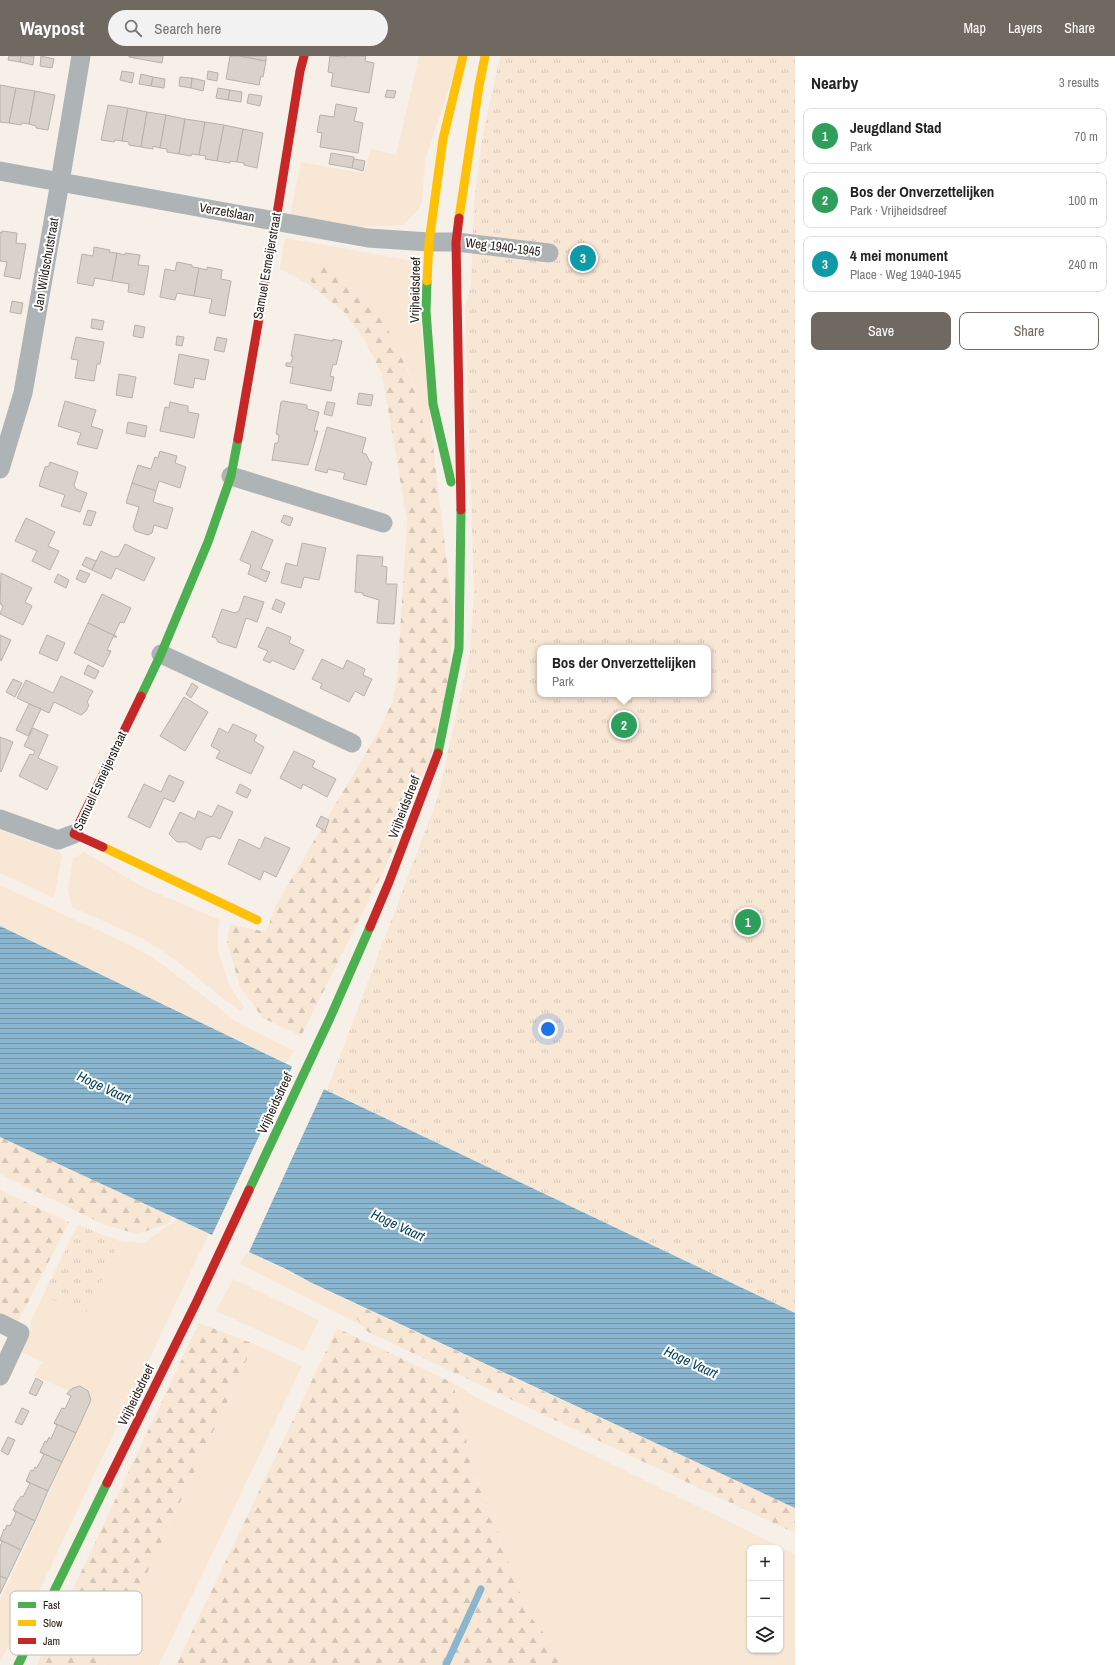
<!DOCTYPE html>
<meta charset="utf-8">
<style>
:root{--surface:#fff;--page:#f2f2f2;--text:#222;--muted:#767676;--line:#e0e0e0;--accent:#706962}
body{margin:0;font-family:"Archivo Narrow",sans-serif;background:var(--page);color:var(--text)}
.controls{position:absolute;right:12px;bottom:12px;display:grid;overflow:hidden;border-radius:8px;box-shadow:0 1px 3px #0004}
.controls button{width:36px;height:36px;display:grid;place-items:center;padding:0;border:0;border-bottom:1px solid var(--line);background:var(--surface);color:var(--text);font:20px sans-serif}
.you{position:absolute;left:548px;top:973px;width:14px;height:14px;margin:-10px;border:3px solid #fff;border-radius:50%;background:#1a73e8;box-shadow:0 0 0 6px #1a73e833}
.badge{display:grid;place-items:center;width:26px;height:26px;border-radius:50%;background:var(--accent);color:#fff;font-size:13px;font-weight:700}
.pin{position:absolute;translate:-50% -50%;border:2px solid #fff;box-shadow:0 1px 4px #0006}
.popup{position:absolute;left:537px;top:589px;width:174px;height:52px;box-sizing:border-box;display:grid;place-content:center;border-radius:8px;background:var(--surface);filter:drop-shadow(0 1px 3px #0005);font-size:13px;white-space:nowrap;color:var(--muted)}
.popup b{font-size:15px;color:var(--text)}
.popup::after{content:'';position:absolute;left:50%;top:100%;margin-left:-8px;border:8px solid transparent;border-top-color:var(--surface)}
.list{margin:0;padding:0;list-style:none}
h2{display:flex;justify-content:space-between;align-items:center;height:52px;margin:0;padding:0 16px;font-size:17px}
h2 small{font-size:13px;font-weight:400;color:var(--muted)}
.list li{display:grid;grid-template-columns:26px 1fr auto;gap:12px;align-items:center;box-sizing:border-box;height:56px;margin:0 8px 8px;padding:0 8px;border:1px solid var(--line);border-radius:8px}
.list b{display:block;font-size:15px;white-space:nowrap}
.list p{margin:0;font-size:13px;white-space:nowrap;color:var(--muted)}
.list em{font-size:13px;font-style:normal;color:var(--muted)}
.actions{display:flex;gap:8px;padding:12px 16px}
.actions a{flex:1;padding:9px 0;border:1px solid var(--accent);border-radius:8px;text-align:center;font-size:14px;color:var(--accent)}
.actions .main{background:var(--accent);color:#fff}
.icon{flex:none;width:22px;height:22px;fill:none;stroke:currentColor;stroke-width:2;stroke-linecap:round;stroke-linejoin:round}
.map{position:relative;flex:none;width:795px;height:1609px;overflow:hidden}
header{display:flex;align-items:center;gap:24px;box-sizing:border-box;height:56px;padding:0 20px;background:var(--accent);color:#fff}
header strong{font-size:19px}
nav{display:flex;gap:22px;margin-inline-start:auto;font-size:14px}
.search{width:280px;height:36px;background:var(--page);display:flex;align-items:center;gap:10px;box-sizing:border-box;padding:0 14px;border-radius:22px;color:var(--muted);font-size:15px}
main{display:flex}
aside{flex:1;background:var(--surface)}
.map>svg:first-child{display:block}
</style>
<header>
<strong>Waypost</strong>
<div class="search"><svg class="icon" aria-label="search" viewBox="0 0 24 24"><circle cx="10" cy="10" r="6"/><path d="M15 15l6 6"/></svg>Search here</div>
<nav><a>Map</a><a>Layers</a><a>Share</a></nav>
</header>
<main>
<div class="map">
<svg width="795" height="1609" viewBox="0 0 795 1609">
<defs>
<pattern id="forest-firs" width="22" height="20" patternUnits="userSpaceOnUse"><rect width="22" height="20" fill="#f9e7d6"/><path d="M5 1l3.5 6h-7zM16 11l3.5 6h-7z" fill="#d5c6b7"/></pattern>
<pattern id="park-tufts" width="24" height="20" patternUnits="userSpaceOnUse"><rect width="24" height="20" fill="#f9e7d6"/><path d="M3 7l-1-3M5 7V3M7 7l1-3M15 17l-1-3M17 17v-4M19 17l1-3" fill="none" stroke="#d5c6b7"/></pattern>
<pattern id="water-rules" width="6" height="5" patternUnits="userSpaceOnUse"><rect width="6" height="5" fill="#8ab6d0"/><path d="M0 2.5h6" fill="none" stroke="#7194a8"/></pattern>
</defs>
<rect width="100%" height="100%" fill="#f7f0e9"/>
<g fill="#f9e7d6" fill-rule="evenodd">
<path d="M 419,0 L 460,0 L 425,105 L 422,149 L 404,169 L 361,171 L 290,159 L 301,106 L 364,117 L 370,93 L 396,99 Z"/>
<path d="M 285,182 L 414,205 L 433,389 L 427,382 L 417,339 L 403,301 L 310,219 L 313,231 L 280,213 Z"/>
<path d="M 0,774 L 60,796 L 62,800 L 54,842 L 0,817 Z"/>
<path d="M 84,796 L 143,831 L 220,864 L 218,873 L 218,895 L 229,929 L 244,951 L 241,955 L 226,945 L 177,905 L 143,883 L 72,851 L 68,834 L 73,803 Z"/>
<path d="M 0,829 L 134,891 L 158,905 L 237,966 L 294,995 L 286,1007 L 0,870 Z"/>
<path d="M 177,1163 L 209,1177 L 39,1535 L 0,1606 L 0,1545 L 88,1352 L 90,1340 L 81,1331 L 69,1335 L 34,1320 L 42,1306 L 21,1296 L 30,1278 L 31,1264 L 78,1169 L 118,1185 L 144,1187 Z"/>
<path d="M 247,1195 L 340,1241 L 363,1270 L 240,1208 Z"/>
<path d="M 233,1223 L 319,1264 L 304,1295 L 216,1255 Z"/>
<path d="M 254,1288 L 302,1310 L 159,1609 L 104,1609 Z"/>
<path d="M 453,1327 L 481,1344 L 795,1498 L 795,1609 L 570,1609 L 528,1558 L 471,1405 ZM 750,1492 L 780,1492 L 780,1594 L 750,1594 Z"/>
</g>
<g fill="url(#forest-firs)">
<path d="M 329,209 C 338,217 349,224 358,232 C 386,263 403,299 416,338 C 422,355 422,375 433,389 L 453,558 L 450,617 L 430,703 L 385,812 L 301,980 L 263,962 L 240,931 L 227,886 L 230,868 L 266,876 L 276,849 L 380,673 L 392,646 L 397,623 L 407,464 L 382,318 L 364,283 L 344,256 L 313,231 L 309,219 L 315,210 Z"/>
<path d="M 0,1079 L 171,1160 L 169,1167 L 138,1178 L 107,1170 L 0,1118 Z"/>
<path d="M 0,1134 L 69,1166 L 17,1268 L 0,1260 Z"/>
<path d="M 340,1241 L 795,1452 L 795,1477 L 368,1276 L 355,1261 Z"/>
<path d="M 199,1267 L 254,1288 L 104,1609 L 37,1609 Z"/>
<path d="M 337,1272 L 453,1327 L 471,1405 L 528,1558 L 570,1609 L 176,1609 Z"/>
</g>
<g fill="url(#park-tufts)" fill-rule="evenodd">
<path d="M 500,0 L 795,0 L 795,1257 L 327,1034 L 438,741 L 470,596 L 474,537 L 465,252 L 471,228 L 474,146 L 483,77 ZM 540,592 L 708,592 L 708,638 L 540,638 Z"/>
<path d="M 78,1169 L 120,1185 L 85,1259 L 43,1239 Z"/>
</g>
<path fill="url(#water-rules)" d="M 0,870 L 291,1010 L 311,1027 L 795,1257 L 795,1452 L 312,1227 L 288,1214 L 0,1081 Z"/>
<path fill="#f7f0e9" d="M 293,1009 L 313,1025 L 325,1031 L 248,1198 L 211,1181 Z"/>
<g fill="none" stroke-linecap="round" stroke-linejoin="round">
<path stroke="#8ab6d0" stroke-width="7" d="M 446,1609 L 481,1533"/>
</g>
<g fill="#d9d2cb" stroke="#b8b1aa">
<path d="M 9,0 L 21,0 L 20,6 L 8,4 Z"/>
<path d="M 21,0 L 34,0 L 33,9 L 20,6 Z"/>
<path d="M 41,0 L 54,3 L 52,12 L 40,10 Z"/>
<path d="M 129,0 L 163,0 L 162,7 L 129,1 Z"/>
<path d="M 230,0 L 240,0 L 266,5 L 263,21 L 261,20 L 259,29 L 226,23 Z"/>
<path d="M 240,0 L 266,0 L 266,5 Z"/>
<path d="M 330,0 L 345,1 L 345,0 L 366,0 L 365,5 L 374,7 L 369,37 L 331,30 L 333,17 L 328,16 Z"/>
<path d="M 122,15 L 134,17 L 132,27 L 120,24 Z"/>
<path d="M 208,15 L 218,17 L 217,25 L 207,23 Z"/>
<path d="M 141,18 L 153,21 L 151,30 L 139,28 Z"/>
<path d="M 153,21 L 165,23 L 164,32 L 151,30 Z"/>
<path d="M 180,21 L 192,22 L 191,32 L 179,30 Z"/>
<path d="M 192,22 L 205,25 L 203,35 L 191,32 Z"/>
<path d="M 0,29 L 16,32 L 9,67 L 0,66 Z"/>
<path d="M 16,32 L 35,35 L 29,68 L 22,67 L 21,69 L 9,67 Z"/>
<path d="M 218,32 L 230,34 L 228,44 L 216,42 Z"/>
<path d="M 230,34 L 242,36 L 241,46 L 228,44 Z"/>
<path d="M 387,34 L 396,35 L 394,42 L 385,41 Z"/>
<path d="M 35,35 L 55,39 L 48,74 L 36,72 L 36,70 L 29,68 Z"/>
<path d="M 249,38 L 262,40 L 260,50 L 247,47 Z"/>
<path d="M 336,48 L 357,52 L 354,65 L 363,67 L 358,97 L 320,91 L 322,77 L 317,76 L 320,59 L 334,61 Z"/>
<path d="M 108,49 L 128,52 L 122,85 L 115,84 L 114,86 L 101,84 Z"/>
<path d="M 128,52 L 147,56 L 141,91 L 129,89 L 129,86 L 122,85 Z"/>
<path d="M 147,56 L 166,59 L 160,92 L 153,90 L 153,93 L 141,91 Z"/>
<path d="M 166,59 L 185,63 L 179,98 L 167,96 L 167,93 L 160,92 Z"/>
<path d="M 185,63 L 205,66 L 199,99 L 192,98 L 191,100 L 179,98 Z"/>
<path d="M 205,66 L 224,69 L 217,105 L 205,103 L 206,100 L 199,99 Z"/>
<path d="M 224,69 L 243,73 L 237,106 L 230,105 L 230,107 L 217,105 Z"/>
<path d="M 243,73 L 263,77 L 257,112 L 244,109 L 244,107 L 237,106 Z"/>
<path d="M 331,97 L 354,101 L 352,112 L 329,108 Z"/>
<path d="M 354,103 L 365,105 L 363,115 L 352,112 Z"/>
<path d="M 2,175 L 17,177 L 16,187 L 26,188 L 20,223 L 4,220 L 7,206 L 0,205 L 0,176 L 2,177 Z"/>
<path d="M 94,191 L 110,194 L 109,196 L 117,197 L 112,225 L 95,222 L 93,230 L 77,227 L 82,198 L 93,200 Z"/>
<path d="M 117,197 L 125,199 L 125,197 L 140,199 L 138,209 L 149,210 L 144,239 L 128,236 L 129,228 L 112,225 Z"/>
<path d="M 177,206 L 192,209 L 192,211 L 199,212 L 194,240 L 177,237 L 175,244 L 160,241 L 165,213 L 175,215 Z"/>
<path d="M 207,211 L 222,214 L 221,223 L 231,225 L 225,260 L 209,257 L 212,243 L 194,240 L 199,212 L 207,214 Z"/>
<path d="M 12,245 L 23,247 L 21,258 L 10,256 Z"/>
<path d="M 92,263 L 104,265 L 102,274 L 91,272 Z"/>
<path d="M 135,269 L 145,271 L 143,282 L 133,280 Z"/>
<path d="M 295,278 L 333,285 L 333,283 L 342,285 L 336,309 L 333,308 L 330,320 L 334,321 L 331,335 L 290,327 L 293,311 L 286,310 L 286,307 L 291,307 L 293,300 L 291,300 Z"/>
<path d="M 177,280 L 184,281 L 182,290 L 176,289 Z"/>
<path d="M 76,281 L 104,286 L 100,308 L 97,308 L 94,325 L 75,322 L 78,304 L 71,303 Z"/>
<path d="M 217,281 L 227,283 L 224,296 L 214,294 Z"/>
<path d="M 179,298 L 209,304 L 205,324 L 195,322 L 193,332 L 174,328 Z"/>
<path d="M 119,318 L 136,321 L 132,342 L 116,339 Z"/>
<path d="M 359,337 L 373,339 L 371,350 L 357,348 Z"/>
<path d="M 65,345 L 96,354 L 91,370 L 103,374 L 97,393 L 77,388 L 81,377 L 58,370 Z"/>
<path d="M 283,345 L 307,349 L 307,353 L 319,356 L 314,375 L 318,375 L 308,409 L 273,404 L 272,405 L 275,387 L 278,387 L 279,379 L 276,378 L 281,346 Z"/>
<path d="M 170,346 L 188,350 L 188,356 L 199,358 L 194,382 L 160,375 L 165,351 L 169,352 Z"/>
<path d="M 327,346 L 335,347 L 332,360 L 324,358 Z"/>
<path d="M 128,366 L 147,370 L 145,381 L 126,377 Z"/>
<path d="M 327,371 L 366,382 L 362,397 L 366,398 L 370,406 L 372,406 L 366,429 L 343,423 L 345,417 L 328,413 L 327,417 L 315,414 Z"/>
<path d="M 160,395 L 177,400 L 175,407 L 186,411 L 180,432 L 159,425 L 156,435 L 132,427 L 138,409 L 151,413 L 155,401 L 158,402 Z"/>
<path d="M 50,406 L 78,416 L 74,429 L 76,433 L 87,437 L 80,456 L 61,450 L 65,439 L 39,430 L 45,411 L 49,410 Z"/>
<path d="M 132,427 L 156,435 L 153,446 L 173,452 L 167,473 L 154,469 L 152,477 L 148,479 L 135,475 L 133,471 L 139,451 L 126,447 Z"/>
<path d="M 88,454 L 96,456 L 91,470 L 83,468 Z"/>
<path d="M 284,459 L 293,462 L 290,470 L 281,466 Z"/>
<path d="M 26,462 L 55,476 L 48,490 L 59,495 L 50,514 L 32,505 L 37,495 L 15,485 Z"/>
<path d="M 252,475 L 273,484 L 261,513 L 270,516 L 266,526 L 248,518 L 251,509 L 240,504 Z"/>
<path d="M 302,487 L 326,492 L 319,524 L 304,521 L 301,532 L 281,527 L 286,507 L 297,510 Z"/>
<path d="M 125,488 L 155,502 L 144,525 L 116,512 L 111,523 L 92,514 L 101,495 L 114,501 L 119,500 Z"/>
<path d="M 357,499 L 383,501 L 382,510 L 387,511 L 386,528 L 397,528 L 394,568 L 377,567 L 379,544 L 363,539 L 363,537 L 355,536 Z"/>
<path d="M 86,501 L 96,505 L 92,514 L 82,509 Z"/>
<path d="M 80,514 L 90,518 L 85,527 L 76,523 Z"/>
<path d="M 1,517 L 32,532 L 25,546 L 32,550 L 23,569 L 0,558 L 3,550 L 1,549 L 0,545 Z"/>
<path d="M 58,518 L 69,524 L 66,532 L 54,526 Z"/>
<path d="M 102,538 L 131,552 L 124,567 L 120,566 L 114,579 L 117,581 L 88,567 Z"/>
<path d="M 244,540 L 264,546 L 257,566 L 246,562 L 236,592 L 218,586 L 216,582 L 212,581 L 222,553 L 235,557 L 239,555 Z"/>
<path d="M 276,543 L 285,547 L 281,557 L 272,553 Z"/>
<path d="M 88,567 L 117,581 L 113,581 L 107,594 L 111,595 L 103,611 L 74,597 Z"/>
<path d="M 267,571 L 291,581 L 289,587 L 304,594 L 294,614 L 272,604 L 270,607 L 263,604 L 268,595 L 258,591 Z"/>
<path d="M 0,579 L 11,584 L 1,605 L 0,604 Z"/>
<path d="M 47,579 L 65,587 L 57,605 L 39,597 Z"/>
<path d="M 322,603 L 343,613 L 347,604 L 365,613 L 363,619 L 372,623 L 364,640 L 355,635 L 349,646 L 320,632 L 322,628 L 312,623 Z"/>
<path d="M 88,609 L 99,615 L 95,623 L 84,618 Z"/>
<path d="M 61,620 L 93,635 L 87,646 L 89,649 L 86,655 L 81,659 L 54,646 L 49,657 L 17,642 L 26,624 L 53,637 Z"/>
<path d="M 13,623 L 22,627 L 15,641 L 6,636 Z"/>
<path d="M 192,627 L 198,631 L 191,642 L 186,638 Z"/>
<path d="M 184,641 L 208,656 L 185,695 L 160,680 Z"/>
<path d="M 29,648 L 41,653 L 28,680 L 16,674 Z"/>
<path d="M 233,668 L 257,679 L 254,685 L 264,691 L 251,718 L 216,702 L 220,695 L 211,690 L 219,672 L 228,677 Z"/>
<path d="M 33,672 L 48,679 L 38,702 L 58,711 L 47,734 L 19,720 L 30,698 L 33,699 L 35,695 L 24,690 Z"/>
<path d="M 0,681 L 13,686 L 1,716 L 0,715 Z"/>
<path d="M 294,695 L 315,705 L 312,711 L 336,723 L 327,741 L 303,728 L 301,733 L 280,722 Z"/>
<path d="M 169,719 L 184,726 L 174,746 L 164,742 L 150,772 L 128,761 L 144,728 L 161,736 Z"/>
<path d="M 240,728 L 251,734 L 247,742 L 236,737 Z"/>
<path d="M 218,749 L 233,756 L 220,783 L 213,780 L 206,782 L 201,794 L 186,786 L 177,786 L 169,778 L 180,756 L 195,763 L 198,755 L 212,761 Z"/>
<path d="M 321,760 L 329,764 L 325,775 L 316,770 Z"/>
<path d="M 265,781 L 290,792 L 276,821 L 264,815 L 260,824 L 228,808 L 239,783 L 260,793 Z"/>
<path d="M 36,1322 L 43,1326 L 36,1340 L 29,1337 Z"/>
<path d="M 80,1330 L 88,1335 L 91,1344 L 76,1377 L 54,1367 L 62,1352 L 65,1353 L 71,1340 L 67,1338 L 69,1335 L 73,1332 Z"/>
<path d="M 22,1352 L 29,1355 L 22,1369 L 15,1366 Z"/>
<path d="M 54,1367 L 76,1377 L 62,1406 L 40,1396 L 45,1385 L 47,1386 L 49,1381 L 51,1383 L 57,1369 Z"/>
<path d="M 8,1381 L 15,1384 L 8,1399 L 1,1395 Z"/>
<path d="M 40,1396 L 62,1406 L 48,1435 L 26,1425 L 31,1414 L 33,1415 L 35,1411 L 37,1412 L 44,1398 Z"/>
<path d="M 26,1425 L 48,1435 L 35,1465 L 13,1454 L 18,1444 L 19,1444 L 21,1440 L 23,1441 L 30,1427 Z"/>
<path d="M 13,1454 L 35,1465 L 21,1494 L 0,1484 L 4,1473 L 5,1474 L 7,1469 L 10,1470 L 16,1457 Z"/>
<path d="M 0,1484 L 21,1494 L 7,1523 L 0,1520 L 0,1491 L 2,1486 Z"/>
<path d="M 0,1520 L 7,1523 L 0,1538 Z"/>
</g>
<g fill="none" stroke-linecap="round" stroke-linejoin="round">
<g stroke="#aeb3b5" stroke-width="19">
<path d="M 0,115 L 368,182 L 429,186 L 456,186 L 549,197"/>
<path d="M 0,413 L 23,337 L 60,126 L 81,0"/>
<path d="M 231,420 L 383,467"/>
<path d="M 161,598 L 352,687"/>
<path d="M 0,763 L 58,784 L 74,778"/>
<path d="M 0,1267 L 20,1277 L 0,1320"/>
</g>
<g stroke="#4caf50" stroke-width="9">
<path d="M 427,225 L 426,255 L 433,348 L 451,426"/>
<path d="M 141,640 L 161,598 L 208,486 L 231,420 L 238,383"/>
<path d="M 438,697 L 459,592 L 461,454"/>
<path d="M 249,1134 L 330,962 L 370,871"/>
<path d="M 18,1609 L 107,1427"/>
</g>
<g stroke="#ffc107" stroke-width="9">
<path d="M 459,162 L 479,30 L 485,0"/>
<path d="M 427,225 L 429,186 L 443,83 L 463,0"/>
<path d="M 103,791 L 257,864"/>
</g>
<g stroke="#c62828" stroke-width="9">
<path d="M 459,162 L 456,186 L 461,454"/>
<path d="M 238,383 L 276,164 L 300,15 L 304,0"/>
<path d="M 103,791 L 74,778 L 141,640"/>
<path d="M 370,871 L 389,826 L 438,697"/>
<path d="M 107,1427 L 197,1245 L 249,1134"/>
</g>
</g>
<g text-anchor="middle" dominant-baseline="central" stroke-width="4" stroke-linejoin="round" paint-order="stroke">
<g font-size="13" fill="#282019" stroke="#fff">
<text transform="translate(227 156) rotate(10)">Verzetslaan</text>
<text transform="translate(503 191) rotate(7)">Weg 1940-1945</text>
<text transform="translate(46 208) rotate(-80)">Jan Wildschutstraat</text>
<text transform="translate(267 210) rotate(-80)">Samuel Esmeijerstraat</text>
<text transform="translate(415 234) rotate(-89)">Vrijheidsdreef</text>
<text transform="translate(100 725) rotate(-65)">Samuel Esmeijerstraat</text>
<text transform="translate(404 751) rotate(-69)">Vrijheidsdreef</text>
<text transform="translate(275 1047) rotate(-65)">Vrijheidsdreef</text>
<text transform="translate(136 1339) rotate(-64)">Vrijheidsdreef</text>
</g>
<g font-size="14" font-style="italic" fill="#023c57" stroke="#fff">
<text transform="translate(104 1031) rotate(25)">Hoge Vaart</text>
<text transform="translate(398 1169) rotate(25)">Hoge Vaart</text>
<text transform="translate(691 1306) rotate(25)">Hoge Vaart</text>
</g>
</g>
<rect x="10" y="1535" width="132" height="64" rx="6" fill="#fff" stroke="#bebcba" stroke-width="1"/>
<rect x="18" y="1546" width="18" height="6" fill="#4caf50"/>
<rect x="18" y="1564" width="18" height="6" fill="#ffc107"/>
<rect x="18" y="1582" width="18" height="6" fill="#c62828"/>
<g font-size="11" fill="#282019">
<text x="43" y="1553">Fast</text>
<text x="43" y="1571">Slow</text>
<text x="43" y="1589">Jam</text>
</g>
</svg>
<div class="controls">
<button>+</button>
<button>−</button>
<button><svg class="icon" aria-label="layers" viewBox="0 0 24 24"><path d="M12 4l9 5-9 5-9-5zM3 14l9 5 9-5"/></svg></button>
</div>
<div class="you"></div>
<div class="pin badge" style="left:748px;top:866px;background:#2e9e5b">1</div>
<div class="pin badge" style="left:624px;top:669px;background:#2e9e5b">2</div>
<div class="popup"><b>Bos der Onverzettelijken</b>Park</div>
<div class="pin badge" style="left:583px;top:202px;background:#0f9aa8">3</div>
</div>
<aside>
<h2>Nearby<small>3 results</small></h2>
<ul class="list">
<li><span class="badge" style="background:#2e9e5b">1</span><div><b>Jeugdland Stad</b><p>Park</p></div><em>70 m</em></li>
<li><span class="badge" style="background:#2e9e5b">2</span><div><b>Bos der Onverzettelijken</b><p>Park · Vrijheidsdreef</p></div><em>100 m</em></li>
<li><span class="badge" style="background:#0f9aa8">3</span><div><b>4 mei monument</b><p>Place · Weg 1940-1945</p></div><em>240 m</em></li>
</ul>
<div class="actions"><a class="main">Save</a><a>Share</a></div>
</aside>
</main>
